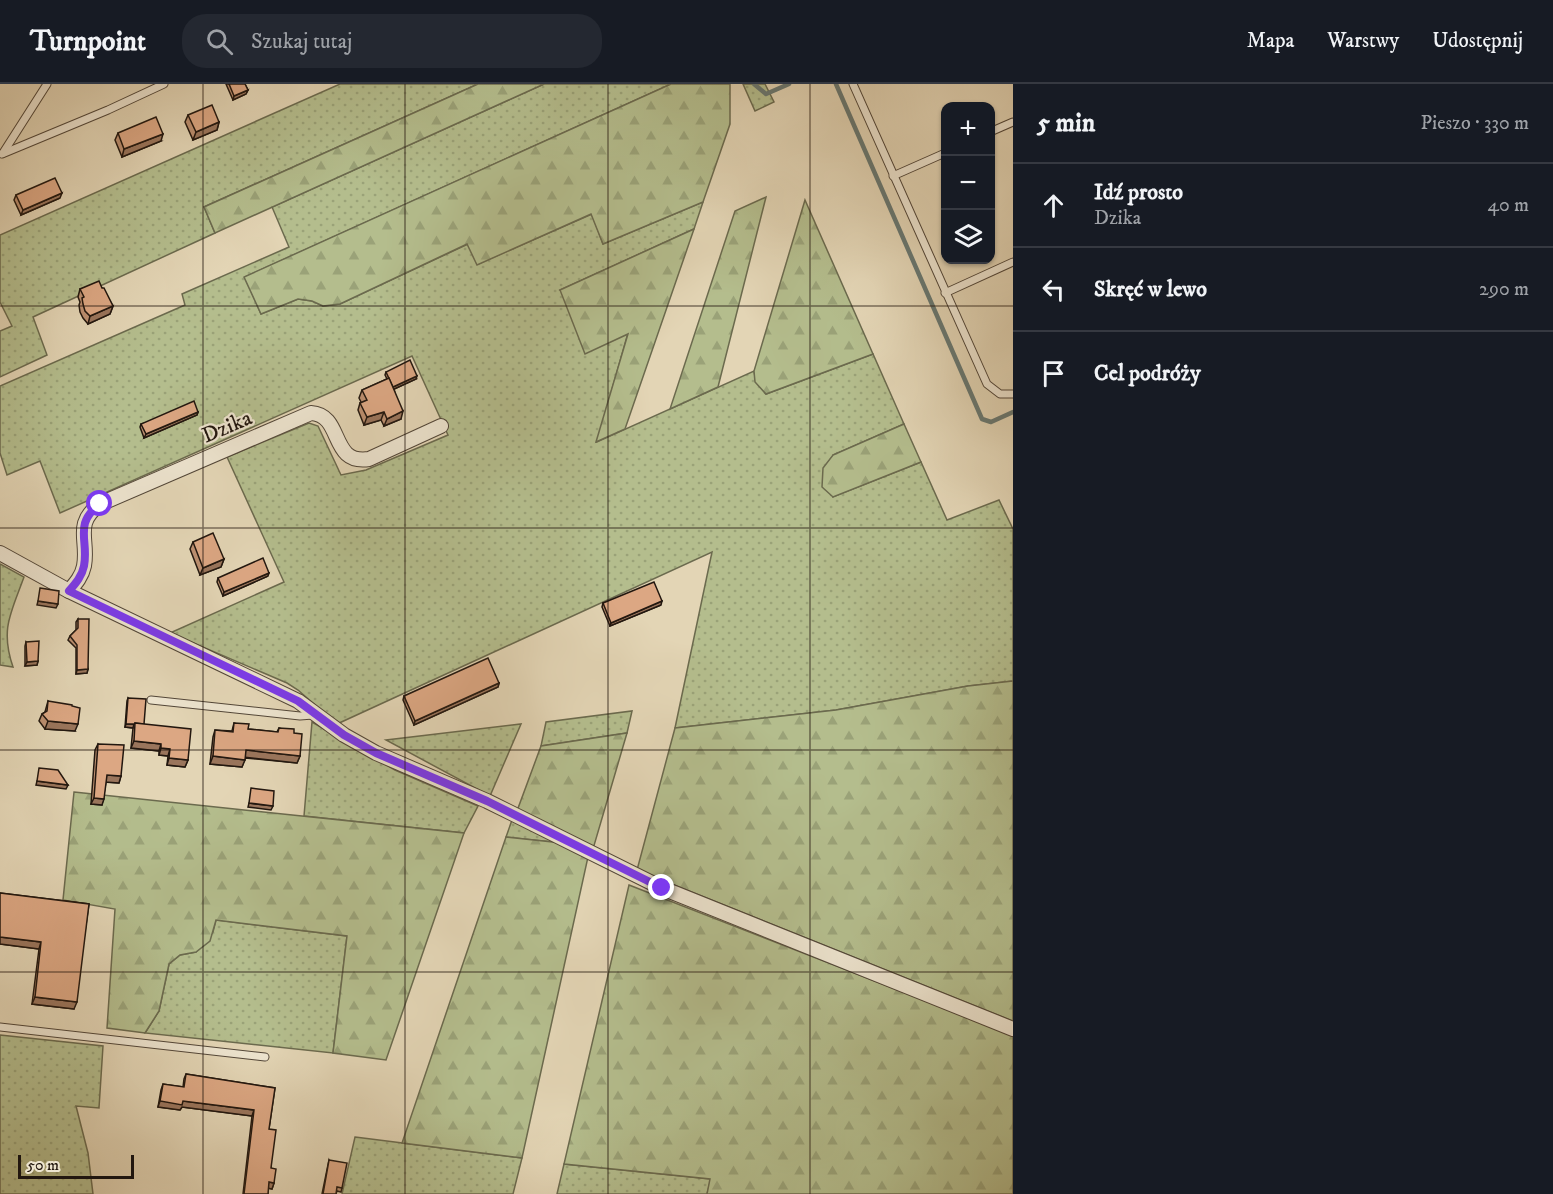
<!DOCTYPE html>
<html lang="pl">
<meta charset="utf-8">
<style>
:root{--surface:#171b24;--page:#242831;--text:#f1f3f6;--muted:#9ea1a6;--line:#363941}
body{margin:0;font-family:"IM FELL DW Pica",serif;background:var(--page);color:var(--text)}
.controls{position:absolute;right:18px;top:18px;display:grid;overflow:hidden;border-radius:12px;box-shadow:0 2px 4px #0004}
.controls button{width:54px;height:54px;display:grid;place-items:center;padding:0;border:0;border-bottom:2px solid var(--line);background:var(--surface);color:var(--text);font:30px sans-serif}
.scale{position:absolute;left:18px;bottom:15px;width:116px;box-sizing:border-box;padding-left:6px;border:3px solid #22170f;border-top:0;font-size:16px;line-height:21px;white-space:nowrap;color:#22170f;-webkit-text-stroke:4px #ede4cf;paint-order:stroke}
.stop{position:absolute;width:18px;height:18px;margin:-14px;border:4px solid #7c3aed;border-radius:50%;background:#fff}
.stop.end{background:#7c3aed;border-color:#fff;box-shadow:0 2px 6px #0008}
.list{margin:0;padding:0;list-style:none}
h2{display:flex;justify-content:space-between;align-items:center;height:78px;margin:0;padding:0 24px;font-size:26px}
h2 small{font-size:20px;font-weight:400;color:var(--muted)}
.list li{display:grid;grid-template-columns:39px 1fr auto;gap:18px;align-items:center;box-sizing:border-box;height:84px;padding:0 24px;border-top:2px solid var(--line)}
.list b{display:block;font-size:22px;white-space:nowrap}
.list p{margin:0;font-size:20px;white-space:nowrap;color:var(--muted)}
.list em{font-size:20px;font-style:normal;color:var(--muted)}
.icon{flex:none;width:33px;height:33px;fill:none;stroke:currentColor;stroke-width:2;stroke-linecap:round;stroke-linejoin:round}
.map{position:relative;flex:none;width:1013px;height:1110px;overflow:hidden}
header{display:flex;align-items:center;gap:36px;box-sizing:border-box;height:84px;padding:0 30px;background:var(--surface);border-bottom:2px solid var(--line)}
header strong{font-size:28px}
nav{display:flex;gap:33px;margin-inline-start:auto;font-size:21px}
.search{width:420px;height:54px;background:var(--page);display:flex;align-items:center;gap:15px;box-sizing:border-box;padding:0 21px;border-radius:24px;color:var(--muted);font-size:22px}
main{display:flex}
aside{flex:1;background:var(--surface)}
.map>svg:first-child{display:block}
</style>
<header>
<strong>Turnpoint</strong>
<div class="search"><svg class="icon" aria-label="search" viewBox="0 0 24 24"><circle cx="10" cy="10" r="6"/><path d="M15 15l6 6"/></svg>Szukaj tutaj</div>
<nav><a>Mapa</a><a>Warstwy</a><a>Udostępnij</a></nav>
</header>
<main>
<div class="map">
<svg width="1013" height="1110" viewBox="0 0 1013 1110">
<defs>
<pattern id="grass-dots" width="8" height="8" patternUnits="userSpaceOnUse" patternTransform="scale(1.5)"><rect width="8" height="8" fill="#b4bd8d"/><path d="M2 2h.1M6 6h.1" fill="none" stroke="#9aa278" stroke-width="1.8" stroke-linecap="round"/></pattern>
<pattern id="forest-firs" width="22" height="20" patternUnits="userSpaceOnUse" patternTransform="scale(1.5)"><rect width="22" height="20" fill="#b4bd8d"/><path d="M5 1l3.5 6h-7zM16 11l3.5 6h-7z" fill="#9aa278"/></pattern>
</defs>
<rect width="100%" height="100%" fill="#e3d5b5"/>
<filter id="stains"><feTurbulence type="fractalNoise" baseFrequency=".00333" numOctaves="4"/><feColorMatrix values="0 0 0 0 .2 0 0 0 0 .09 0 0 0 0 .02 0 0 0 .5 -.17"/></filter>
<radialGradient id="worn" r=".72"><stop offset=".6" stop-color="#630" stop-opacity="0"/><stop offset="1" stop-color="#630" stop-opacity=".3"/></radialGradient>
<g fill="url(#grass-dots)" stroke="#6b6a4e" stroke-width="1.5">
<path d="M 340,0 L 478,0 L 204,123 L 215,149 L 33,233 L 47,271 L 0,293 L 0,247 L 12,242 L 0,218 L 0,151 Z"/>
<path d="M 544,0 L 671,0 L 245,193 L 261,230 L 298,215 L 312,217 L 323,222 L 340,220 L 468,160 L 478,180 L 592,130 L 603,160 L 703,118 L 694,145 L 560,206 L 628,249 L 597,358 L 754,287 L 756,298 L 766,310 L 873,270 L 904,340 L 833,371 L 833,413 L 921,378 L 947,436 L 999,416 L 1013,445 L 1013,597 L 968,602 L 836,626 L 675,644 L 712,468 L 337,640 L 298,606 L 287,599 L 170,549 L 284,498 L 227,373 L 309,339 L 318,342 L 341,391 L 366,386 L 448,351 L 412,272 L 60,429 L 40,377 L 7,391 L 0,369 L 0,302 L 185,221 L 182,210 L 289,163 L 272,123 Z"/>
<path d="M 743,0 L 765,0 L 774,18 L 755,27 Z"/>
<path d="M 0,480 L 24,493 C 11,529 0,545 13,583 L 0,581 Z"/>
<path d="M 632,627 L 627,649 L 541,662 L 546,638 Z"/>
<path d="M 312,638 L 395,686 L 478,722 L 464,749 L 304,732 Z"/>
<path d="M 521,640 L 490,712 L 386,656 Z"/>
<path d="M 512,736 L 562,759 L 506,753 Z"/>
<path d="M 216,836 L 347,852 L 333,969 L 145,949 L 159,927 L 169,880 L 180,871 L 196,868 L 213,848 Z"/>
<path d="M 0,951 L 103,962 L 99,1024 L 76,1022 L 88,1069 L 93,1110 L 0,1110 Z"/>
<path d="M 355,1053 L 522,1074 L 513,1110 L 342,1110 Z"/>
<path d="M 564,1080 L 711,1095 L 707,1110 L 557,1110 Z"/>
</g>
<g fill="url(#forest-firs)" stroke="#6b6a4e" stroke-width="1.5">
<path d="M 478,0 L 544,0 L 215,149 L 204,123 Z"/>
<path d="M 671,0 L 730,0 L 730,40 L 703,118 L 603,160 L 591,130 L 477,181 L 467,160 L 340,220 L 323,222 L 312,217 L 298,215 L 261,230 L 244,193 Z"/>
<path d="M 766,113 L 718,303 L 670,325 L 735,127 Z"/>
<path d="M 805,116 L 873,270 L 766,310 L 755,298 L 754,287 Z"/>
<path d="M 694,145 L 625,345 L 596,358 L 628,250 L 585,270 L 560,206 Z"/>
<path d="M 904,340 L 921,378 L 833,413 L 822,403 L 823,384 L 833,371 Z"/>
<path d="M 1013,597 L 1013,937 L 637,786 L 675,644 L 836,626 L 968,602 Z"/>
<path d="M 627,649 L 593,765 L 517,727 L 541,662 Z"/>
<path d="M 74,708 L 464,749 L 386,976 L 333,969 L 347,852 L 216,836 L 210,857 L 196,868 L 180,871 L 169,880 L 159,927 L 145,949 L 107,944 L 115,825 L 63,816 Z"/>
<path d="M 506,753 L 562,759 L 588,773 L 522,1074 L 402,1059 Z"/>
<path d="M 629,801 L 1013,951 L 1013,1110 L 707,1110 L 710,1095 L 564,1080 Z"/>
</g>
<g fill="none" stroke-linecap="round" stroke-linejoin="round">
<g stroke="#687872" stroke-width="4.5">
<path d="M 754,0 L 766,10 L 789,0"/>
<path d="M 836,0 L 982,335 L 991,338 L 1013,328"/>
</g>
<g stroke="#524638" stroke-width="9">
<g id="lane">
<path d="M 853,0 L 987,300 L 1000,310 L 1013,310"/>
<path d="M 990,48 L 1013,38"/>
<path d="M 3,69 L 47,0"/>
<path d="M 2,70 L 108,26 L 164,0"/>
<path d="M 893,92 L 945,69"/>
<path d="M 945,209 L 1013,178"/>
<path d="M 151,616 L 300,632 L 313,631"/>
<path d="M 0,943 L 265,973"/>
</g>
</g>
<g stroke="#524638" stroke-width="16">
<g id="street">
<path d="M 0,469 L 69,507 L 298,617 L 344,651 L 376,669 L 487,717 L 662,804 L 1013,945"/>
<path d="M 69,507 C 76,499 82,492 84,482 C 89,456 73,440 100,420 L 311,329 C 344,331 329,381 369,375 L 441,342"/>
</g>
</g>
<use href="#lane" stroke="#ede4cf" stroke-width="7"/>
<use href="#street" stroke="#ede4cf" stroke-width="14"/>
</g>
<g fill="#bd9071" stroke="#22170f" stroke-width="1.5">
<path d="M 226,0 L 245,0 L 248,6 L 246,10 L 233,16 Z"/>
<path d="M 188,31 L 219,38 L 217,46 L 193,56 L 185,38 Z"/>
<path d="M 118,49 L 161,57 L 122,73 L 115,56 Z"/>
<path d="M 16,111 L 60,114 L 21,131 L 14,116 Z"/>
<path d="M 102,204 L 113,222 L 110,230 L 88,240 L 83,234 L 80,228 L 79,221 L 80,218 L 78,213 L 80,205 Z"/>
<path d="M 386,288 L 416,295 L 394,305 L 401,335 L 384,342 L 381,336 L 364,341 L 358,326 L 360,319 L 361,318 L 359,314 L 362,306 L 387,295 L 385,291 Z"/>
<path d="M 198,328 L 197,331 L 144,354 L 140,343 L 141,340 Z"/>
<path d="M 193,458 L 224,475 L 221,483 L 200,491 L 190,465 Z"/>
<path d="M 268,492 L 223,512 L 217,498 L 218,494 Z"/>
<path d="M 603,519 L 661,521 L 610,542 L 602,523 Z"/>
<path d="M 78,535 L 88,585 L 87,589 L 76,590 L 76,564 L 68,556 L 70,552 L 76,546 L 76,538 Z"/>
<path d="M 26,558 L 38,577 L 37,581 L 25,582 L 25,562 Z"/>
<path d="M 499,599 L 498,603 L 414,641 L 403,616 L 404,612 Z"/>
<path d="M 128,614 L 144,640 L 188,676 L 185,683 L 167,681 L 168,672 L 159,671 L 159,667 L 131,664 L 133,644 L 125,643 L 127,617 Z"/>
<path d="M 48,617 L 75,647 L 45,645 L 39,637 L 42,630 L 45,628 Z"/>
<path d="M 234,639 L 248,645 L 277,648 L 279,644 L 294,649 L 300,672 L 297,679 L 245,674 L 242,683 L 210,680 L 213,653 L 215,646 L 232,647 Z"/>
<path d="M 98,660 L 121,692 L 119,699 L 106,698 L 102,721 L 91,720 L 95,666 Z"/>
<path d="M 0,809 L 89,820 L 74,925 L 32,920 L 39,865 L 0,860 Z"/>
<path d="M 186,990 L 275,1004 L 269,1045 L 271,1084 L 274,1099 L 272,1105 L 268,1104 L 268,1110 L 243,1110 L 252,1032 L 182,1023 L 180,1026 L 158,1023 L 161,1006 L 163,1000 L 183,1003 L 184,995 Z"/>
<path d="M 329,1076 L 342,1104 L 341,1108 L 337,1107 L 336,1110 L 322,1110 Z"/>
</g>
<g fill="#9a755c" stroke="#22170f" stroke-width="1.5">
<path d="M 248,6 L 246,10 L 233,16 L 234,12 Z"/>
<path d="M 219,38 L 217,46 L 193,56 L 196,48 Z"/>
<path d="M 163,50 L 161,57 L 122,73 L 124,65 Z"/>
<path d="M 62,109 L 60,114 L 21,131 L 23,126 Z"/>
<path d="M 113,222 L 110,230 L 88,240 L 90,232 Z"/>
<path d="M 417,292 L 416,295 L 392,306 L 393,303 Z"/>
<path d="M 403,327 L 401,335 L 384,342 L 387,335 Z"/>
<path d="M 198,328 L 197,331 L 144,354 L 146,350 Z"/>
<path d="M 384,328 L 381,336 L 364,341 L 367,333 Z"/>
<path d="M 224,475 L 221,483 L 200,491 L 203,484 Z"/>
<path d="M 269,489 L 268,492 L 223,512 L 224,508 Z"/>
<path d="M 38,517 L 58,520 L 56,524 L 37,521 Z"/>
<path d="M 662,517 L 661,521 L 610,542 L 611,539 Z"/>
<path d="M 38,577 L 37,581 L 25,582 L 27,578 Z"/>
<path d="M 88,585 L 87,589 L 76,590 L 77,586 Z"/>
<path d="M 499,599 L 498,603 L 414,641 L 415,637 Z"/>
<path d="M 48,637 L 78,640 L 75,647 L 45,645 Z"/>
<path d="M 126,640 L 134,640 L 133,644 L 125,643 Z"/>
<path d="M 134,657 L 161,660 L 159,667 L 131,664 Z"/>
<path d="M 161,664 L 170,665 L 168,672 L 159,671 Z"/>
<path d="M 246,666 L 300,672 L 297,679 L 243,673 Z"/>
<path d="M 213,672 L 245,676 L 242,683 L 210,680 Z"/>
<path d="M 169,674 L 188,676 L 185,683 L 167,681 Z"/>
<path d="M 107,691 L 121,692 L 119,699 L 104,698 Z"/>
<path d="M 37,697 L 68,701 L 66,705 L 36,701 Z"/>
<path d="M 94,714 L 104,715 L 102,721 L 91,720 Z"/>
<path d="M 249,719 L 273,722 L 271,726 L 248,723 Z"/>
<path d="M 0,853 L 41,858 L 39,865 L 0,860 Z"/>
<path d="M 35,913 L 77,918 L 74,925 L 32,920 Z"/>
<path d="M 160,1017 L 183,1017 L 254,1026 L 252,1032 L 182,1023 L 180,1026 L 158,1023 Z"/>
<path d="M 269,1098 L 274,1099 L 272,1105 L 267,1104 Z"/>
</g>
<g fill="#dca783" stroke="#22170f" stroke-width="1.5">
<path d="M 229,0 L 245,0 L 248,6 L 234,12 Z"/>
<path d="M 212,21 L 219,38 L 196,48 L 188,31 Z"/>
<path d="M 156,33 L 163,50 L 124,65 L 118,49 Z"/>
<path d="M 55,94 L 62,109 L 23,126 L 16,111 Z"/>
<path d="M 99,197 L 102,204 L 104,204 L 113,222 L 90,232 L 85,227 L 83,220 L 82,214 L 84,213 L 80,205 Z"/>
<path d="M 410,276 L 417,292 L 393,303 L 386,288 Z"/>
<path d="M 389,294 L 403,327 L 387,335 L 384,328 L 367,333 L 360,319 L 367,316 L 362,306 Z"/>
<path d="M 194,317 L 198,328 L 146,350 L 141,340 Z"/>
<path d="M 213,449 L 224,475 L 203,484 L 193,458 Z"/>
<path d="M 263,474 L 269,489 L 224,508 L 218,494 Z"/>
<path d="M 654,498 L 662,517 L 611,539 L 603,519 Z"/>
<path d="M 40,504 L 59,507 L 58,520 L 38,517 Z"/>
<path d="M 78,535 L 89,535 L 88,585 L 77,586 L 77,561 L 70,552 L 78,544 Z"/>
<path d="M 39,557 L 38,577 L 27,578 L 26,558 Z"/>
<path d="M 488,574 L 499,599 L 415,637 L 404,612 Z"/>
<path d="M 128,614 L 146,615 L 144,640 L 135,639 L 135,640 L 126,640 Z"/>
<path d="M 48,617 L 72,621 L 72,622 L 80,624 L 78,640 L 48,637 L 42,630 L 47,627 Z"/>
<path d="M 135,639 L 191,645 L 188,676 L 169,674 L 170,665 L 161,664 L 161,660 L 134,657 Z"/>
<path d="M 234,639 L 249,640 L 248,645 L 278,648 L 279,644 L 294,645 L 294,649 L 302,650 L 300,672 L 246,666 L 245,676 L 213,672 L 215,646 L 233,648 Z"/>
<path d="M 98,660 L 124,661 L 121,692 L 107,691 L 104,715 L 94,714 Z"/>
<path d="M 39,684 L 58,686 L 68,701 L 37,697 Z"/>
<path d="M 251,704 L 274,707 L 273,722 L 249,719 Z"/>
<path d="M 0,809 L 89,820 L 77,918 L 35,913 L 41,858 L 0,853 Z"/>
<path d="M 186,990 L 275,1004 L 269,1045 L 276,1046 L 271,1084 L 276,1085 L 274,1099 L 269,1098 L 268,1110 L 244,1110 L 254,1026 L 183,1017 L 182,1021 L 160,1017 L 163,1000 L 184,1003 Z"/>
<path d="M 329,1076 L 347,1079 L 342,1104 L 337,1103 L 336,1110 L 323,1110 Z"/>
</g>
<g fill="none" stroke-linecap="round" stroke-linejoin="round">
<path stroke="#7c3aed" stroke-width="8" d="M 100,420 C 73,440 89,456 84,482 C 82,492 76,499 69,507 L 298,617 L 344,651 L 376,669 L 487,717 L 662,804"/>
</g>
<path fill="none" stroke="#22170f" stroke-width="1.5" stroke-opacity="0.55" d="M 203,0 L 203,1110M 405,0 L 405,1110M 608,0 L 608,1110M 810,0 L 810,1110M 0,222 L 1013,222M 0,444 L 1013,444M 0,666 L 1013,666M 0,888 L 1013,888"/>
<g text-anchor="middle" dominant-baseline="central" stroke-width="4.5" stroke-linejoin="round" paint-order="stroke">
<g font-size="22" fill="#22170f" stroke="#ede4cf">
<text transform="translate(227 343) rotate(-23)">Dzika</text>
</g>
</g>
<rect width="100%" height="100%" filter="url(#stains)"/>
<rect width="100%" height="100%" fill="url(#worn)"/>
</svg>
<div class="controls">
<button>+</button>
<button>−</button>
<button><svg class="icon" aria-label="layers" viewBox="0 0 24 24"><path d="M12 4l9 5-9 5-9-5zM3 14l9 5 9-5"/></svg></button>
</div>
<div class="scale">50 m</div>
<div class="stop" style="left:100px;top:420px"></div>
<div class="stop end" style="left:662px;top:804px"></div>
</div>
<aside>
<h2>5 min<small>Pieszo · 330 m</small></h2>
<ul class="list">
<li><svg class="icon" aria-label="ahead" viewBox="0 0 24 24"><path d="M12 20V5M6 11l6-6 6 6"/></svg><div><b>Idź prosto</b><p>Dzika</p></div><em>40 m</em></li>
<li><svg class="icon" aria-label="left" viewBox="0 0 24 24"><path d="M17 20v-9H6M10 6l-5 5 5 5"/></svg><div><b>Skręć w lewo</b></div><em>290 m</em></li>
<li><svg class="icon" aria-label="arrive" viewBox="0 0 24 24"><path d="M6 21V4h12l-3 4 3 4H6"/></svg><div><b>Cel podróży</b></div></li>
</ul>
</aside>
</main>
